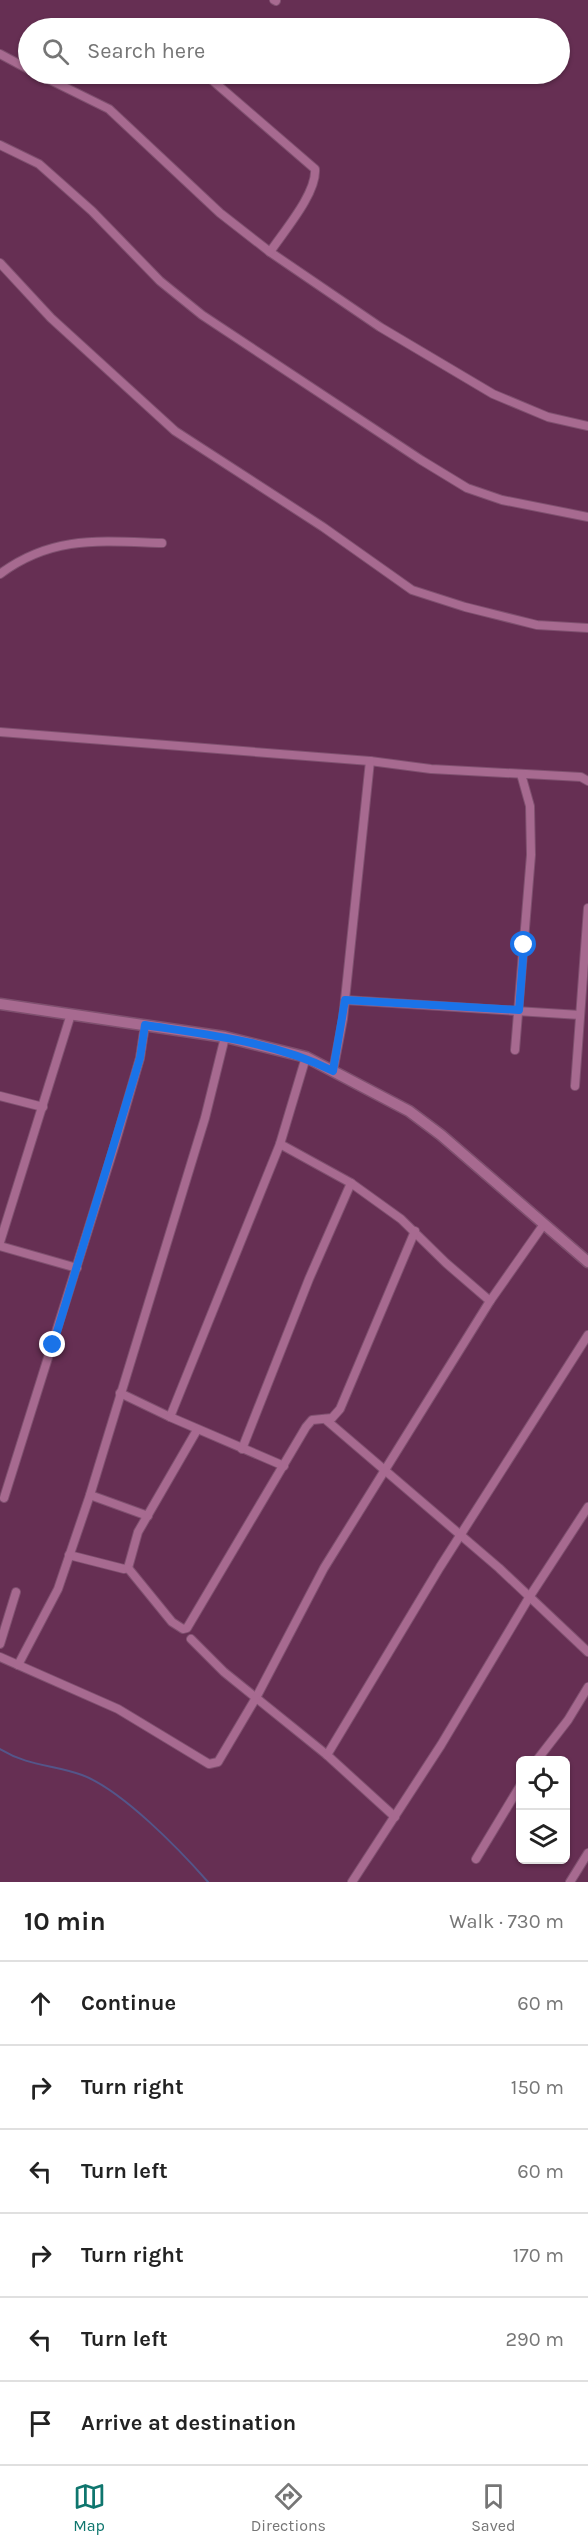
<!DOCTYPE html>
<meta charset="utf-8">
<style>
:root{--surface:#fff;--page:#f6f6f6;--text:#222;--muted:#767676;--line:#e0e0e0;--accent:#0f766e}
body{margin:0;font-family:Karla,sans-serif;background:var(--page);color:var(--text)}
.controls{position:absolute;right:18px;bottom:18px;display:grid;overflow:hidden;border-radius:9px;box-shadow:0 2px 4px #0004}
.controls button{width:54px;height:54px;display:grid;place-items:center;padding:0;border:0;border-bottom:2px solid var(--line);background:var(--surface);color:var(--text);font:30px sans-serif}
.stop{position:absolute;width:18px;height:18px;margin:-14px;border:4px solid #1a73e8;border-radius:50%;background:#fff}
.stop.end{background:#1a73e8;border-color:#fff;box-shadow:0 2px 6px #0008}
.list{margin:0;padding:0;list-style:none}
h2{display:flex;justify-content:space-between;align-items:center;height:78px;margin:0;padding:0 24px;font-size:26px}
h2 small{font-size:20px;font-weight:400;color:var(--muted)}
.list li{display:grid;grid-template-columns:39px 1fr auto;gap:18px;align-items:center;box-sizing:border-box;height:84px;padding:0 24px;border-top:2px solid var(--line)}
.list b{display:block;font-size:22px;white-space:nowrap}
.list em{font-size:20px;font-style:normal;color:var(--muted)}
.icon{flex:none;width:33px;height:33px;fill:none;stroke:currentColor;stroke-width:2;stroke-linecap:round;stroke-linejoin:round}
.map{position:relative;flex:none;width:588px;height:1882px;overflow:hidden}
.search{position:absolute;background:var(--surface);box-shadow:0 2px 4px #0004;left:18px;right:18px;top:18px;height:66px;display:flex;align-items:center;gap:15px;box-sizing:border-box;padding:0 21px;border-radius:33px;color:var(--muted);font-size:22px}
.sheet{height:582px;background:var(--surface)}
nav{display:flex;justify-content:space-around;align-items:center;box-sizing:border-box;height:84px;border-top:2px solid var(--line);background:var(--surface);font-size:16px;color:var(--muted)}
nav a{display:grid;justify-items:center;gap:3px}
nav .on{color:var(--accent)}
.map>svg:first-child{display:block}
</style>
<div class="map">
<svg width="588" height="1882" viewBox="0 0 588 1882">
<rect width="100%" height="100%" fill="#662f53"/>
<g fill="none" stroke-linecap="round" stroke-linejoin="round">
<path stroke="#545589" stroke-width="2" d="M 0,1749 C 30,1767 52,1764 82,1775 C 122,1790 180,1850 208,1882"/>
<g stroke="#7f506f" stroke-width="10">
<g id="minor">
<path d="M 274,0 L 276,1"/>
<path d="M 0,54 L 28,69"/>
<path d="M 38,74 L 109,109 L 220,213 L 270,252 L 380,327 L 493,394 L 548,417 L 588,426"/>
<path d="M 205,74 L 315,169 C 317,193 284,231 270,252"/>
<path d="M 0,145 L 39,164 L 92,211 L 160,281 L 202,315 L 421,460 L 467,488 L 502,500 L 588,517"/>
<path d="M 0,263 L 51,318 L 175,431 L 323,527 L 412,590 L 465,607 L 537,625 L 588,628"/>
<path d="M 0,574 C 52,535 101,541 162,543"/>
<path d="M 0,732 L 370,761 L 431,769 L 581,777 L 588,781"/>
<path d="M 345,1000 L 580,1015"/>
<path d="M 515,1050 L 531,855 L 530,806 L 521,774"/>
<path d="M 333,1071 L 343,1019 L 370,761"/>
<path d="M 575,1086 L 588,908"/>
<path d="M 0,1096 L 43,1107"/>
<path d="M 280,1144 L 351,1183 L 401,1219 L 446,1263 L 490,1301"/>
<path d="M 0,1242 L 71,1014"/>
<path d="M 0,1246 L 77,1268"/>
<path d="M 120,1393 L 170,1417 L 280,1144 L 306,1057"/>
<path d="M 170,1417 L 284,1466"/>
<path d="M 325,1419 L 499,1568 L 588,1652"/>
<path d="M 242,1449 L 309,1279 L 351,1183"/>
<path d="M 90,1495 L 148,1516"/>
<path d="M 4,1498 L 115,1144 L 140,1058 L 145,1025"/>
<path d="M 69,1555 L 124,1569 L 128,1568 L 138,1532 L 197,1430"/>
<path d="M 128,1568 L 172,1622 L 183,1629 L 187,1628 L 306,1427 L 312,1420 L 332,1418 L 340,1409 L 415,1231"/>
<path d="M 191,1639 L 224,1672 L 327,1755 L 395,1817"/>
<path d="M 0,1644 L 16,1592"/>
<path d="M 0,1657 L 118,1709 L 209,1764 L 218,1762 L 257,1696 L 324,1568 L 490,1301 L 544,1224"/>
<path d="M 18,1665 L 58,1589 L 90,1495 L 205,1118 L 225,1037"/>
<path d="M 327,1755 L 440,1567 L 588,1335"/>
<path d="M 537,1760 L 568,1720 L 588,1687"/>
<path d="M 476,1859 L 520,1786"/>
<path d="M 352,1882 L 441,1745 L 530,1596 L 588,1507"/>
<path d="M 570,1882 L 588,1853"/>
</g>
</g>
<g stroke="#7f506f" stroke-width="13">
<path id="tertiary" d="M 0,1004 L 225,1037 L 306,1057 L 409,1111 L 441,1135 L 588,1262"/>
</g>
<use href="#minor" stroke="#a76a90" stroke-width="8"/>
<use href="#tertiary" stroke="#a76a90" stroke-width="10"/>
</g>
<g fill="none" stroke-linecap="round" stroke-linejoin="round">
<path stroke="#1a73e8" stroke-width="8" d="M 53,1345 L 140,1058 L 145,1025 C 210,1035 275,1042 333,1071 L 345,1000 L 519,1010 L 524,945"/>
</g>
</svg>
<div class="controls">
<button><svg class="icon" aria-label="locate" viewBox="0 0 24 24"><circle cx="12" cy="12" r="6"/><path d="M12 2v4M12 18v4M2 12h4M18 12h4"/></svg></button>
<button><svg class="icon" aria-label="layers" viewBox="0 0 24 24"><path d="M12 4l9 5-9 5-9-5zM3 14l9 5 9-5"/></svg></button>
</div>
<div class="stop" style="left:524px;top:945px"></div>
<div class="stop end" style="left:53px;top:1345px"></div>
<div class="search"><svg class="icon" aria-label="search" viewBox="0 0 24 24"><circle cx="10" cy="10" r="6"/><path d="M15 15l6 6"/></svg>Search here</div>
</div>
<section class="sheet">
<h2>10 min<small>Walk · 730 m</small></h2>
<ul class="list">
<li><svg class="icon" aria-label="ahead" viewBox="0 0 24 24"><path d="M12 20V5M6 11l6-6 6 6"/></svg><div><b>Continue</b></div><em>60 m</em></li>
<li><svg class="icon" aria-label="right" viewBox="0 0 24 24"><path d="M7 20v-9h11M14 6l5 5-5 5"/></svg><div><b>Turn right</b></div><em>150 m</em></li>
<li><svg class="icon" aria-label="left" viewBox="0 0 24 24"><path d="M17 20v-9H6M10 6l-5 5 5 5"/></svg><div><b>Turn left</b></div><em>60 m</em></li>
<li><svg class="icon" aria-label="right" viewBox="0 0 24 24"><path d="M7 20v-9h11M14 6l5 5-5 5"/></svg><div><b>Turn right</b></div><em>170 m</em></li>
<li><svg class="icon" aria-label="left" viewBox="0 0 24 24"><path d="M17 20v-9H6M10 6l-5 5 5 5"/></svg><div><b>Turn left</b></div><em>290 m</em></li>
<li><svg class="icon" aria-label="arrive" viewBox="0 0 24 24"><path d="M6 21V4h12l-3 4 3 4H6"/></svg><div><b>Arrive at destination</b></div></li>
</ul>
</section>
<nav>
<a class="on"><svg class="icon" aria-label="map" viewBox="0 0 24 24"><path d="M3 6l6-2 6 2 6-2v14l-6 2-6-2-6 2zM9 4v14M15 6v14"/></svg>Map</a>
<a><svg class="icon" aria-label="directions" viewBox="0 0 24 24"><path d="M12 3l9 9-9 9-9-9zM9 14v-3h6M13 9l2 2-2 2"/></svg>Directions</a>
<a><svg class="icon" aria-label="saved" viewBox="0 0 24 24"><path d="M7 4h10v16l-5-4-5 4z"/></svg>Saved</a>
</nav>
